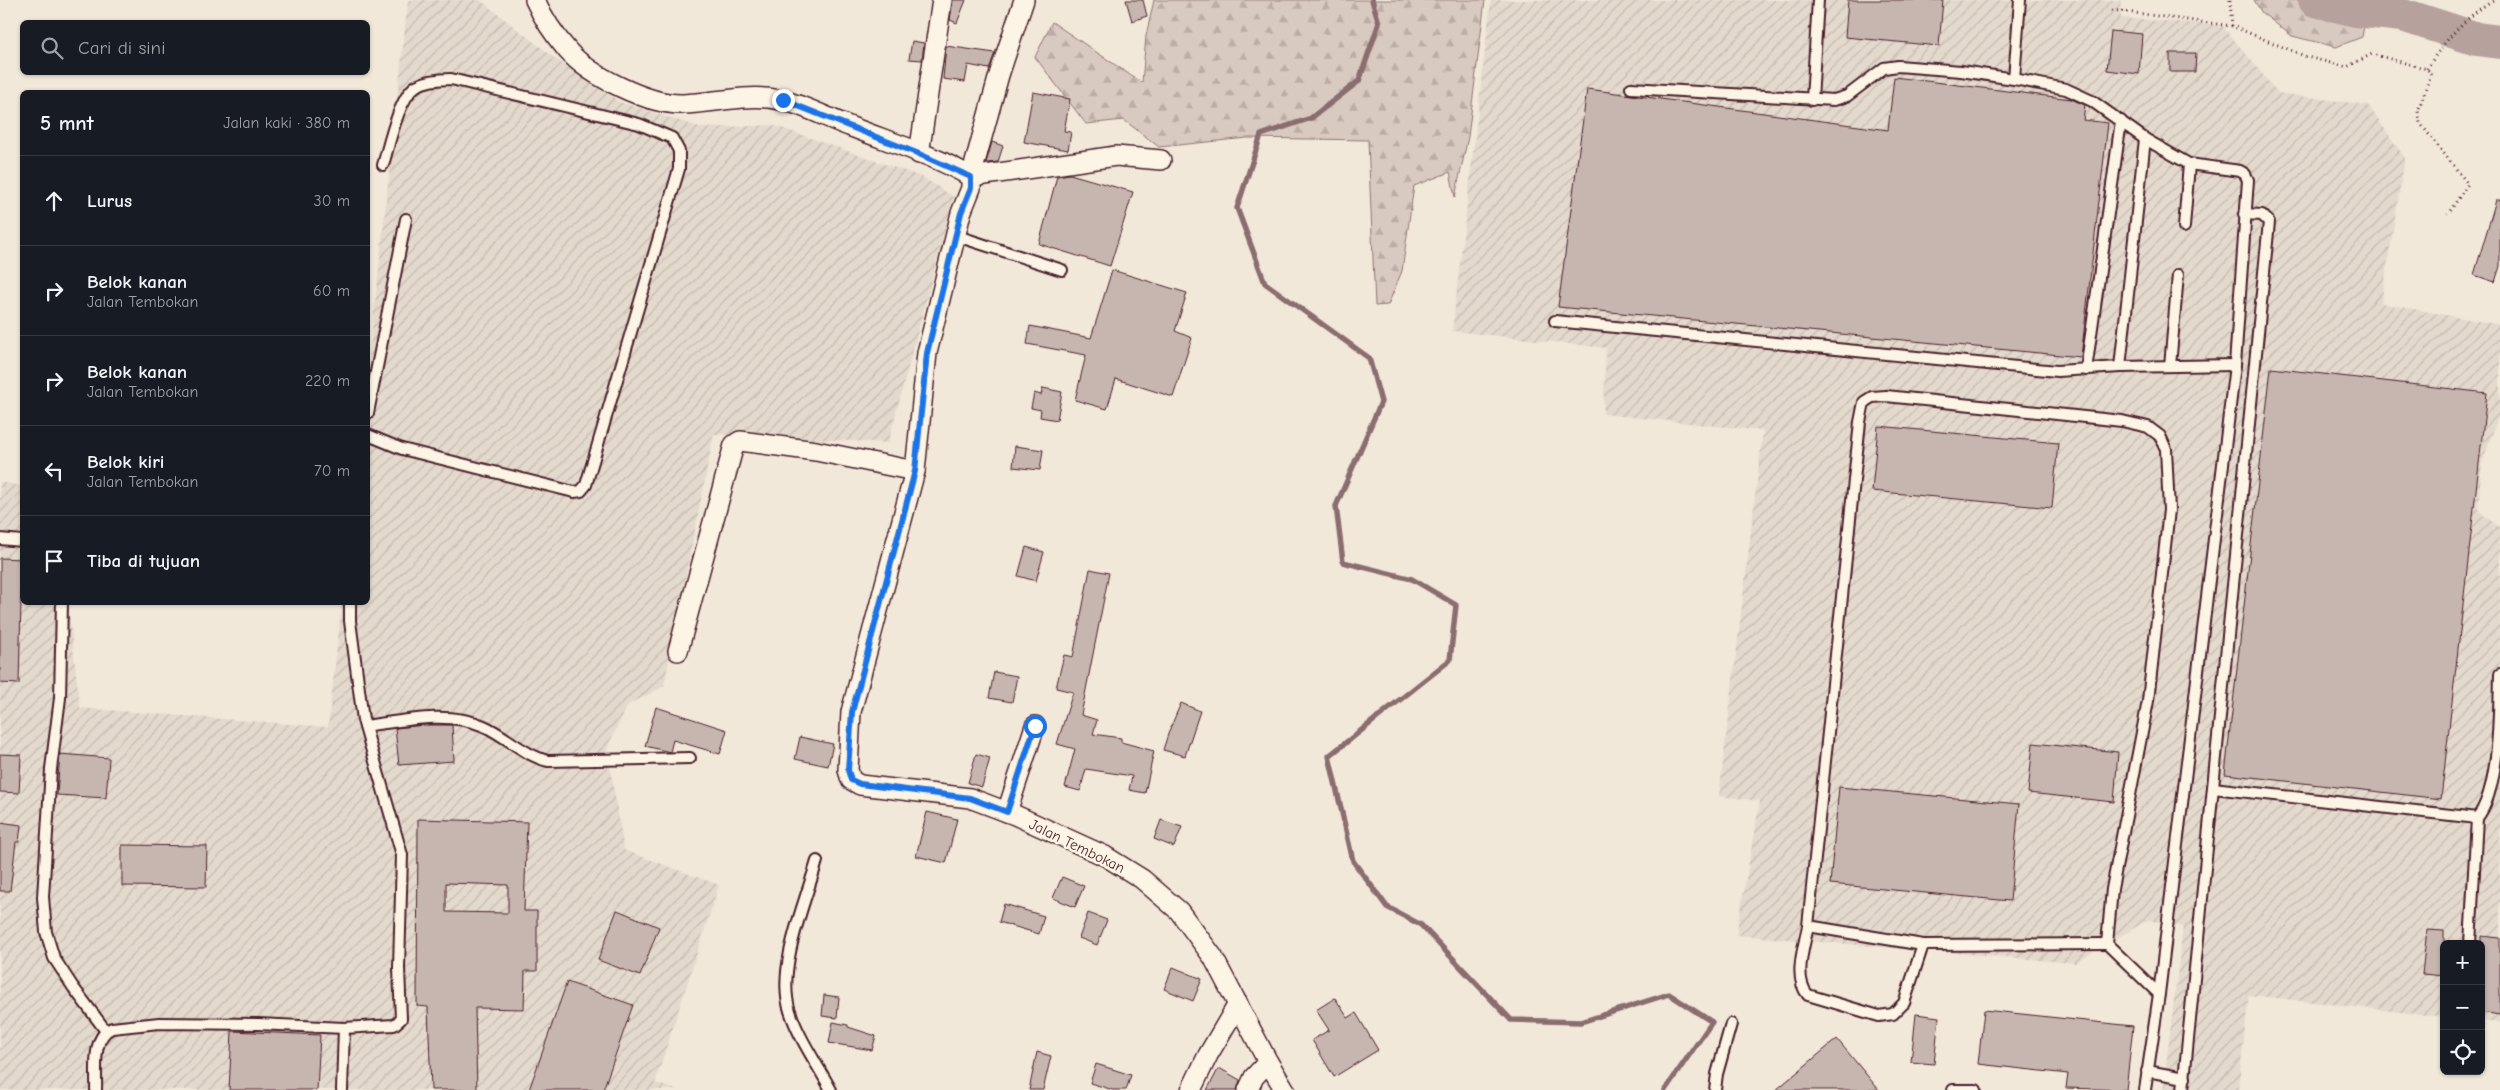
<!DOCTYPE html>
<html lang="id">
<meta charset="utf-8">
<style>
:root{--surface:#171b24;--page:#20242c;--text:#f1f3f6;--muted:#9ea1a6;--line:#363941}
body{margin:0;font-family:"Comic Neue",sans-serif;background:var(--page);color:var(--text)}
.controls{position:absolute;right:15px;bottom:15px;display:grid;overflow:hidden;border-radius:8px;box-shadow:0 1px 4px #0004}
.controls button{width:45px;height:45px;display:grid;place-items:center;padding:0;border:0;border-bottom:1px solid var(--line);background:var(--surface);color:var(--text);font:25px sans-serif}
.stop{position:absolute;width:15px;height:15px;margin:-11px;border:4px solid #1a73e8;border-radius:50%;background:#fff}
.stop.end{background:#1a73e8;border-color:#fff;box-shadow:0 1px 5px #0008}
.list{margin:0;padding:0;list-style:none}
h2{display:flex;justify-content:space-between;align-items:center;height:65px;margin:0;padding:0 20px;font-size:21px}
h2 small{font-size:16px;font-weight:400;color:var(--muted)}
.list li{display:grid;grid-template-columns:32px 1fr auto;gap:15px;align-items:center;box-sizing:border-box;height:90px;padding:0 20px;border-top:1px solid var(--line)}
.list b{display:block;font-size:19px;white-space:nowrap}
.list p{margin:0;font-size:16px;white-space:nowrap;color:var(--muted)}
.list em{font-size:16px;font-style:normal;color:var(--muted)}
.icon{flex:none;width:28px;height:28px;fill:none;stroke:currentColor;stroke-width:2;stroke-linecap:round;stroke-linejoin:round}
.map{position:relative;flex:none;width:2500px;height:1090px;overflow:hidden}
.search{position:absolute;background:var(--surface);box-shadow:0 1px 4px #0004;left:20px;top:20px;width:350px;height:55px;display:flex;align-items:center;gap:12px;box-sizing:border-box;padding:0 18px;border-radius:8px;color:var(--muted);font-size:19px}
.panel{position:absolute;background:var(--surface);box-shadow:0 1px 4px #0004;left:20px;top:90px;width:350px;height:515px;border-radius:8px}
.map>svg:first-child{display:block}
</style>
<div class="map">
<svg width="2500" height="1090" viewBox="0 0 2500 1090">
<defs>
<pattern id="industrial-furrows" width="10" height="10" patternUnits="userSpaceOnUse" patternTransform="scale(1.25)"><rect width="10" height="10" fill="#e4d9cd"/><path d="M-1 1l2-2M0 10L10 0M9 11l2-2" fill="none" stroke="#c5bab0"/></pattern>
<pattern id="forest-firs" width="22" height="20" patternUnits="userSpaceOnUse" patternTransform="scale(1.25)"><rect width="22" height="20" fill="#d8cac0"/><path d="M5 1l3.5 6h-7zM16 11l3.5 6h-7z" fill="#bbada5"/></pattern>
</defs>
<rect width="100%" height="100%" fill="#f1e8da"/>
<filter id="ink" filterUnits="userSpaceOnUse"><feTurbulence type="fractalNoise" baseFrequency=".02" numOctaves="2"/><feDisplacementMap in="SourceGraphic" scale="10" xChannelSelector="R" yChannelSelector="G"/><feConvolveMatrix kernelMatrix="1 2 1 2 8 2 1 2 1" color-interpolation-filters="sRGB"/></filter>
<g filter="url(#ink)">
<g fill="url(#industrial-furrows)">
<path d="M 408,0 L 480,0 L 557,60 L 620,102 L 702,128 L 773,125 L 922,177 L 954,197 L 888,443 L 714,434 L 664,686 L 628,705 L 607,748 L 624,850 L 719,885 L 655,1083 L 677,1090 L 0,1090 L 0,482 L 22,486 L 22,602 L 68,603 L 80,708 L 328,727 L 342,603 L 368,602 L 368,367 Z"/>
<path d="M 1491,0 L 2121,0 L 2121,18 L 2222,25 L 2278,93 L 2368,105 L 2405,158 L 2381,303 L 2500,325 L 2500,412 L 2482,463 L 2478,510 L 2500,528 L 2500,1023 L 2481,1021 L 2481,944 L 2444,944 L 2444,1017 L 2249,995 L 2238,1090 L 2163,1090 L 2183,927 L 2148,920 L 2075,963 L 1736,935 L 1760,801 L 1719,796 L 1763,431 L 1603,414 L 1606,348 L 1452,331 Z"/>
</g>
<g fill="url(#forest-firs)" stroke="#917476">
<path d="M 1154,0 L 1485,0 L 1468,137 L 1455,197 L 1450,172 L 1414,186 L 1402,271 L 1388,305 L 1375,306 L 1368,140 L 1247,138 L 1159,147 L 1124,120 L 1086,124 L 1035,57 L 1052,22 L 1142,83 L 1146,36 Z"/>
<path d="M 2254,0 L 2359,0 L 2367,10 L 2362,37 L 2336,47 L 2292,36 L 2262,13 Z"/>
</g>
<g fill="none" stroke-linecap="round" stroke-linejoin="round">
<path stroke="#8b6d6f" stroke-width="5.5" d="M 1372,0 L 1379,23 L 1359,81 L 1311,118 L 1261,135 L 1237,208 L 1265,283 L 1369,358 L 1381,402 L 1336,506 L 1343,562 L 1412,579 L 1456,605 L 1450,660 L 1329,756 L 1353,861 L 1387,907 L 1421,925 L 1511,1020 L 1581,1022 L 1669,994 L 1712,1022 L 1665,1090"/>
<path stroke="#b6a19c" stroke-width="34" d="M 2315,0 L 2356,10 L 2403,15 L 2477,39 L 2500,42"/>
</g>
<g fill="#c7b6af" stroke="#4a1f2b" fill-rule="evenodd">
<path d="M 953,0 L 966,0 L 957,23 L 950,20 Z"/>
<path d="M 1126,0 L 1143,0 L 1147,16 L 1132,21 Z"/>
<path d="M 1848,0 L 1943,0 L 1939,46 L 1845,37 Z"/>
<path d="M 2111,31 L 2142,34 L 2139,74 L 2107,70 Z"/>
<path d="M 912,41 L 924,43 L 922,60 L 909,59 Z"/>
<path d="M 946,46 L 995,53 L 989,69 L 968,65 L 965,82 L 943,79 Z"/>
<path d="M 2170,53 L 2196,53 L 2195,72 L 2170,72 Z"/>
<path d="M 1894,77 L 2071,99 L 2085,105 L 2083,120 L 2108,123 L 2081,357 L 1558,307 L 1587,89 L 1888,130 Z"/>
<path d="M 1033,92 L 1070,99 L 1064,131 L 1071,132 L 1068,150 L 1024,142 Z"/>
<path d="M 992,142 L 1003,146 L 998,162 L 986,163 Z"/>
<path d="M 1070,174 L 1133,192 L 1110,266 L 1039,244 L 1057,176 Z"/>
<path d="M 2496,200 L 2500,200 L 2500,266 L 2495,282 L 2474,275 Z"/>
<path d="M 1112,270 L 1187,293 L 1175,331 L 1192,338 L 1173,397 L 1116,379 L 1107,409 L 1075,400 L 1086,355 L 1027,344 L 1030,326 L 1091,338 Z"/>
<path d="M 2271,368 L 2487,393 L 2441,799 L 2225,774 Z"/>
<path d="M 1043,388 L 1062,392 L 1057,420 L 1040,417 L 1041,410 L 1031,408 L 1034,393 L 1041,395 Z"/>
<path d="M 1878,426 L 2058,443 L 2052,508 L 1872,491 Z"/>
<path d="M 1015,446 L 1043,450 L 1040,470 L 1013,467 Z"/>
<path d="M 1026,547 L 1044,552 L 1036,581 L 1018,576 Z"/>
<path d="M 0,558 L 22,559 L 19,684 L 0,683 Z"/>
<path d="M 1090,569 L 1109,573 L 1081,715 L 1097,720 L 1093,734 L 1121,738 L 1121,742 L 1154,751 L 1145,793 L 1129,790 L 1132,776 L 1086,769 L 1080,791 L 1065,787 L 1075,749 L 1057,744 L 1073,692 L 1056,688 L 1064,655 L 1073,657 Z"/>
<path d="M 994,672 L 1017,676 L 1012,702 L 989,698 Z"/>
<path d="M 1181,703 L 1200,711 L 1185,756 L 1163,750 L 1169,731 Z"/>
<path d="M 656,707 L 727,730 L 720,754 L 673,740 L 670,752 L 645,746 Z"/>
<path d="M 425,725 L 452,725 L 454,761 L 399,765 L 395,728 Z"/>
<path d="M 800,737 L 833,744 L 828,766 L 795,759 Z"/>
<path d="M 2033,743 L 2118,752 L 2114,802 L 2028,793 Z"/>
<path d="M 0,754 L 21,755 L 19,793 L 0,792 Z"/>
<path d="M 60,754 L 109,758 L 106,798 L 57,795 Z"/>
<path d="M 976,754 L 990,758 L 982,787 L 968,783 Z"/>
<path d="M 1839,787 L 2019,804 L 2010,901 L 1830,884 Z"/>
<path d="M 927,812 L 957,819 L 946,863 L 916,856 Z"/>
<path d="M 418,819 L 527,822 L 524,911 L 537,911 L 537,971 L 525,971 L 524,1009 L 475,1008 L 477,1090 L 431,1090 L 428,1007 L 417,1006 ZM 446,883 L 508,885 L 508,913 L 446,912 Z"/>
<path d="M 1161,820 L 1182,827 L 1174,847 L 1154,839 Z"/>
<path d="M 0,822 L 21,825 L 19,842 L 16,842 L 10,891 L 0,891 Z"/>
<path d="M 122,845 L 207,846 L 206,887 L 122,886 Z"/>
<path d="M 1062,877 L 1084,886 L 1075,907 L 1053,898 Z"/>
<path d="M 1004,904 L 1044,916 L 1039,934 L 999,922 Z"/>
<path d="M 617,910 L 659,927 L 640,976 L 598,960 Z"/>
<path d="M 1088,913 L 1107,920 L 1097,945 L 1079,938 Z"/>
<path d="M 2427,930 L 2444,931 L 2444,976 L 2422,974 Z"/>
<path d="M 2481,936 L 2500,938 L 2500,1015 L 2481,1012 Z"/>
<path d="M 1173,967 L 1202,979 L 1193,1001 L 1164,989 Z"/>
<path d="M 567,982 L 633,1005 L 603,1090 L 529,1090 Z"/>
<path d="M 824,995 L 839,997 L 837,1018 L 822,1016 Z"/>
<path d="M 1335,998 L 1348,1018 L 1356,1013 L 1378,1050 L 1334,1077 L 1312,1040 L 1329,1030 L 1316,1010 Z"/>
<path d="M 1984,1010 L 2133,1026 L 2126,1090 L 2066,1088 L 2068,1074 L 1978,1064 Z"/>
<path d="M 1916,1014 L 1939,1017 L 1934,1064 L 1911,1062 Z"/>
<path d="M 833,1022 L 848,1025 L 848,1027 L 876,1036 L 872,1050 L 829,1043 Z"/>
<path d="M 232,1031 L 320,1035 L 317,1090 L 229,1090 Z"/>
<path d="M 1837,1039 L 1879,1090 L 1776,1090 Z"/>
<path d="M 1037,1052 L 1051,1056 L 1043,1090 L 1029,1090 Z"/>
<path d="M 1096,1064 L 1131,1075 L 1126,1090 L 1113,1090 L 1090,1083 Z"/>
<path d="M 1219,1068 L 1240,1080 L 1237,1090 L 1207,1090 Z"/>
</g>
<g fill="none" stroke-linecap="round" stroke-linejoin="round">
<g stroke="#4a1f2b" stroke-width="14">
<g id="lane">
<path d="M 2014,79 L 2020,0"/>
<path d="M 1631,88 L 1834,100 L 1847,96 L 1884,68 L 1898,66 L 1961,71 L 2014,79 L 2066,89 L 2092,101 L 2145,139 L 2189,164 L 2240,171 L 2245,174 L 2248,180 L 2235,365 L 2159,994 L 2145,1090"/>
<path d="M 1812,100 L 1818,0"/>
<path d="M 2184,227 L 2189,164"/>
<path d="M 957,236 L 1062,270"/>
<path d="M 1555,321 L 2057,371 L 2120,367 L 2235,365"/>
<path d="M 2170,366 L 2178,275"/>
<path d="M 2120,367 L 2145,139"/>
<path d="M 2086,370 L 2121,121"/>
<path d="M 368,413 L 406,219"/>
<path d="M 368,435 L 402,449 L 574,492 L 581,491 L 586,485 L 679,169 L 679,151 L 672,138 L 639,124 L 451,79 C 439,79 427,80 416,86 C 399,97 389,145 383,165"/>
<path d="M 0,539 L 22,541"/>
<path d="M 62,602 L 60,698 L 51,769 L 43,897 L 46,932 L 54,958 L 73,987 L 106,1031"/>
<path d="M 365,726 C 402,721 448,710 484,726 C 506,736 524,755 548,761 L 690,758"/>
<path d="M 2213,788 L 2477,818"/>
<path d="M 817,861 C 805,903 776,969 790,1011 C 799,1039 818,1065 831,1090"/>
<path d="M 1808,926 L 1923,945 L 2107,944"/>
<path d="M 2470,944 L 2477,818 C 2500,790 2499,713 2500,674"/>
<path d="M 1923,945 L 1904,1003 L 1893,1014 L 1879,1016 L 1808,995 C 1793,978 1804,947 1808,926 L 1860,422 L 1864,402 L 1872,397 L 1886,396 L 2122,421 L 2148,427 L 2160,436 L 2166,449 L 2169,510 L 2148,701 L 2112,889 L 2107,944 L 2159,994"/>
<path d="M 2147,1071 L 2185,1078"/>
<path d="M 96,1090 C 97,1070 91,1037 112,1028 L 159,1023 L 258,1024 L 344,1028 L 394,1025 L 401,1019 L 399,968 L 402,855 L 363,720 L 350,621 L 350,602"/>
<path d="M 342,1090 L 344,1028"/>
<path d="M 1715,1090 L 1717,1074 L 1731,1024"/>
<path d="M 1953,1090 L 1976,1090"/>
<path d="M 2183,1090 L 2269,222 L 2262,215 L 2244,214"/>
</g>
</g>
<g stroke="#4a1f2b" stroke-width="22">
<g id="street">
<path d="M 535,0 C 543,18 555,36 568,51 C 590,76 649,105 683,104 C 716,103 748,93 781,100 C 804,105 827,118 849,126 C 889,142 935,155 971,177"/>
<path d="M 1024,0 L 999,75 L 971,177 L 971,188 L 961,213 L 927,353 L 915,471 L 851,712 L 848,770 L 851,780 L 860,785 L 970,798 L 1015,815 L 1105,856 L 1142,879 L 1179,911 L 1213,957 L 1268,1062 L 1285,1090"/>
<path d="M 919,154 L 942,0"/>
<path d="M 971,177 L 1116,156 L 1161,160"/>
<path d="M 678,651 L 734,445 L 740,441 L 816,451 L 915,471"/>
<path d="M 1007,812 L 1035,726"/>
<path d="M 1191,1090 L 1208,1055 L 1238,1004"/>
<path d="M 1248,1090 L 1254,1077 L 1268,1062"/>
</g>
</g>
<g stroke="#4a1f2b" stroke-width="3" stroke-dasharray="1 4" stroke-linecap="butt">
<path d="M 2230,0 L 2232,26"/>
<path d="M 2112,10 L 2232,26 L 2307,57 L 2347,67 L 2372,54 L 2427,69 L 2431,74 L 2418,111 L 2420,123 L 2468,184 L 2448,214"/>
<path d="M 2427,69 C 2444,40 2465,18 2493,0"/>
</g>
<use href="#lane" stroke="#fcf5e5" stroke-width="10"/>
<use href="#street" stroke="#fcf5e5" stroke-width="19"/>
</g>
</g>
<g fill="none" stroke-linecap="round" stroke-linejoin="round" filter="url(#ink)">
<path stroke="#1a73e8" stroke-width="6" d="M 783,100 L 919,154 L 971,177 L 971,188 L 961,213 L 927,353 L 915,471 L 852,712 L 848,770 L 851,780 L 860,784 L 970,798 L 1007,812 L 1035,726"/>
</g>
<g text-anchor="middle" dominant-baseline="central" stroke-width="5" stroke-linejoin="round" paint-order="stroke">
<g font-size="15" fill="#4a1f2b" stroke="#fcf5e5">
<text transform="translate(1077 846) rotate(26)">Jalan Tembokan</text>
</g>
</g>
</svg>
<div class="controls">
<button>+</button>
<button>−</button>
<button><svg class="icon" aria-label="locate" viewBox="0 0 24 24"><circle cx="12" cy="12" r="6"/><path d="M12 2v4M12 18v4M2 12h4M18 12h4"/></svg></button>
</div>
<div class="stop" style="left:1035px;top:726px"></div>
<div class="stop end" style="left:783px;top:100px"></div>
<div class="search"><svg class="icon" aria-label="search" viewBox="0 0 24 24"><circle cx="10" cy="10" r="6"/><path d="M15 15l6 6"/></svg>Cari di sini</div>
<section class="panel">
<h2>5 mnt<small>Jalan kaki · 380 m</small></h2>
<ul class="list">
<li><svg class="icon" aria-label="ahead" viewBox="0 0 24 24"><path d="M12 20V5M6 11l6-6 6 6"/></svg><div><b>Lurus</b></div><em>30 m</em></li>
<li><svg class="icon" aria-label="right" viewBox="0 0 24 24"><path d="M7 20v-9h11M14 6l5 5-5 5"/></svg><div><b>Belok kanan</b><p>Jalan Tembokan</p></div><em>60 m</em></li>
<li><svg class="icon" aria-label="right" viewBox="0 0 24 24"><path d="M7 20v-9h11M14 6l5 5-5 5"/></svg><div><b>Belok kanan</b><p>Jalan Tembokan</p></div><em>220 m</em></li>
<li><svg class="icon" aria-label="left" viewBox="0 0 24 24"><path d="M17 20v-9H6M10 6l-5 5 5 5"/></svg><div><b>Belok kiri</b><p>Jalan Tembokan</p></div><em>70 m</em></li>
<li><svg class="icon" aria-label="arrive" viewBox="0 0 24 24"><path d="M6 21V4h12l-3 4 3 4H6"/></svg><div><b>Tiba di tujuan</b></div></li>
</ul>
</section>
</div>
